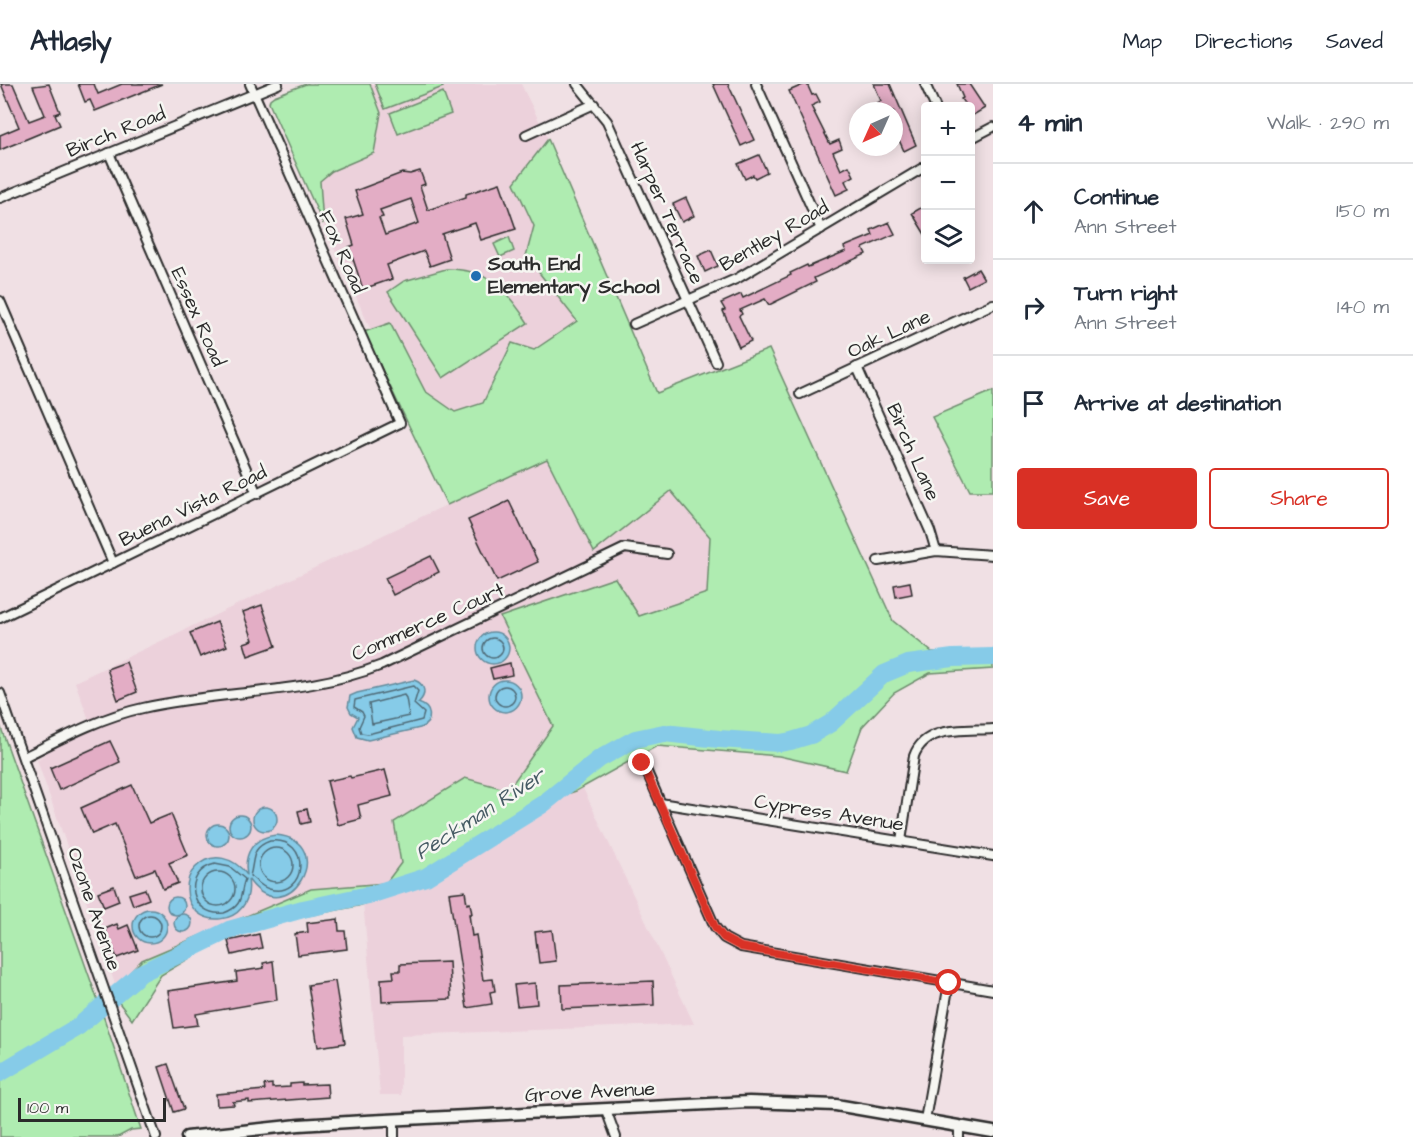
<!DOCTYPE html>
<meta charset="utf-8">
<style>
:root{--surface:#fff;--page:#f2f2f3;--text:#1f2937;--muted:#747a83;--line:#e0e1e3;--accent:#d93025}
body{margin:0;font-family:"Architects Daughter",sans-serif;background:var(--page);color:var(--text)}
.controls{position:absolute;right:18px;top:18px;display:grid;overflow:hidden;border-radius:6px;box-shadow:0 3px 15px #0003}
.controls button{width:54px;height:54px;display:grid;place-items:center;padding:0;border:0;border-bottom:2px solid var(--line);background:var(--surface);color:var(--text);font:30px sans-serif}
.compass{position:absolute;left:849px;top:18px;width:54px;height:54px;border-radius:50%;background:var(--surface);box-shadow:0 3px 15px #0003;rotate:225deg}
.scale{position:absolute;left:18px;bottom:15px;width:148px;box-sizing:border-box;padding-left:6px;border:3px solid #2b2b2b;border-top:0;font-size:16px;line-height:21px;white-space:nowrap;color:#2b2b2b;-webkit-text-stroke:4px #f6f6f2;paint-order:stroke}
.stop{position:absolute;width:18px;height:18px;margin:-14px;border:4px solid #d93025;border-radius:50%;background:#fff}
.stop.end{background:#d93025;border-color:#fff;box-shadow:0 2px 6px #0008}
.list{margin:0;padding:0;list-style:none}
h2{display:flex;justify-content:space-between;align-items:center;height:78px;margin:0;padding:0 24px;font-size:26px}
h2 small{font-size:20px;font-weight:400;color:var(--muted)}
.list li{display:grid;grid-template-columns:39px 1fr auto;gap:18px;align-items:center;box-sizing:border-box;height:96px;padding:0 24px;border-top:2px solid var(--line)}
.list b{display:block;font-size:22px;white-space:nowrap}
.list p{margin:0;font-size:20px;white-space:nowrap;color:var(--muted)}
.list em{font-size:20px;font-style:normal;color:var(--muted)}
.actions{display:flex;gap:12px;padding:18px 24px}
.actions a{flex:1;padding:14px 0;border:2px solid var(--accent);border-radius:6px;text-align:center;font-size:21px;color:var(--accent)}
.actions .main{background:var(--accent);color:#fff}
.icon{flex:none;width:33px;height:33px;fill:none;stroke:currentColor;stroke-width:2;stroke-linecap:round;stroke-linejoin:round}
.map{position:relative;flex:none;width:993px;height:1053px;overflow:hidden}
header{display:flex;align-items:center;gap:36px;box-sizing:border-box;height:84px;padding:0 30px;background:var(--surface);border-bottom:2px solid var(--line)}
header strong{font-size:28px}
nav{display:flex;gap:33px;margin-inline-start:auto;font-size:21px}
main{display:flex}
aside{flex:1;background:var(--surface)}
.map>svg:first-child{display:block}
</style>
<header>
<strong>Atlasly</strong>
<nav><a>Map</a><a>Directions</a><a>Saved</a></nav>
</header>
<main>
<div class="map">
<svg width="993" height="1053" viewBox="0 0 993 1053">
<rect width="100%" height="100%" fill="#f0e0e4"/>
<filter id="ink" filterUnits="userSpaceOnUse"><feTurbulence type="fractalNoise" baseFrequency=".0167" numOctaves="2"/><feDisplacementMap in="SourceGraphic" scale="12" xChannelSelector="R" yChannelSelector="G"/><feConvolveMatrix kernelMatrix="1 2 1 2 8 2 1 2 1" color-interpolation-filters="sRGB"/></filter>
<g filter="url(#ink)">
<g fill="#ecd1db">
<path d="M 306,0 L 521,0 L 548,55 L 654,302 L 444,400 L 370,244 L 269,19 L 270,15 L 274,12 Z"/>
<path d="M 553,370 L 671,407 L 710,453 L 707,509 L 639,532 L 553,642 L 508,706 L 401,779 L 386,799 L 311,805 L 116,903 L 37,676 L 89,636 L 75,598 Z"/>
<path d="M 582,702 L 694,940 L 401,951 L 401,1011 L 380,1011 L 363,817 L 566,708 Z"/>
</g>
<g fill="#afecb1" stroke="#6d8c6e" stroke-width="1.5">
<path d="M 306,0 L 370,0 L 381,29 L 374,69 L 332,87 L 320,97 L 323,140 L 269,19 L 270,15 L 274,12 Z"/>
<path d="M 375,0 L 442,0 L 443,3 L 385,25 Z"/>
<path d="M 443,8 L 451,30 L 398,50 L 390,29 Z"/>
<path d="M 548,55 L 657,309 L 769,265 L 893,537 L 932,568 L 993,567 L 993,585 L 930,589 L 894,609 L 862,643 L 846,687 L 779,672 L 657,662 L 576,707 L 561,712 L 422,802 L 358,822 L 307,832 L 227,852 L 161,891 L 132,936 L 111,908 L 142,876 L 311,805 L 386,799 L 401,779 L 394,738 L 465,694 L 508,706 L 553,642 L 500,533 L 615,494 L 639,532 L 707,509 L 710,453 L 671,407 L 594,468 L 547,375 L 447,421 L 364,248 L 390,239 L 425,307 L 455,328 L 483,319 L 512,259 L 534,266 L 577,237 L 526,172 L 534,142 L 514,99 Z"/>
<path d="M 509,153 L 514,167 L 500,173 L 494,160 Z"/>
<path d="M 446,185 C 487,184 507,206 528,239 L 443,294 L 388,208 L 404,197 Z"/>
<path d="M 993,307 L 993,407 L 970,407 L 932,333 Z"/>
<path d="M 0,641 L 104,934 L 141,1045 L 131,1046 L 118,1053 L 0,1053 Z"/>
</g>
<g fill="#86cbe8" stroke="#628b9c" stroke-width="1.5">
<circle cx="493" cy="564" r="16"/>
<circle cx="505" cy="612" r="16"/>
<path d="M 414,596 C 426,600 427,611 418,619 C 432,623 434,638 420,644 L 368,656 L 357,653 L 353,643 L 358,633 L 351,629 L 348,623 L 350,612 L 357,609 Z"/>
<circle cx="265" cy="735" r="12"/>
<circle cx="240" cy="742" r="11"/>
<circle cx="218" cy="751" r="11"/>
<path d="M 276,751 C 341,757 287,851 248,795 C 256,845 187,848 187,805 C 187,797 190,789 195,784 C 212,766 235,774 247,791 C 243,770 253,753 276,751 Z"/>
<circle cx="176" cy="822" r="9"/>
<circle cx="150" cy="842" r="17"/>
<circle cx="183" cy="839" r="9"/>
</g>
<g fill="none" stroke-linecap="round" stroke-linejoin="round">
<g stroke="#4f6b77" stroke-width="1.5">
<circle cx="493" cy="564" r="10"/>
<circle cx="505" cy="612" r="10"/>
<path d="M 413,602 L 418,607 L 414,620 L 424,629 L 422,636 L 368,650 L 361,649 L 359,643 L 364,632 L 362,628 L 354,623 L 355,616 Z"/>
<path d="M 404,611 L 406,614 L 409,632 L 372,640 L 369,620 Z"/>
<path d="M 270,757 C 313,752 307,816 269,805 C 261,803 256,796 250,792 C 255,775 250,764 270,757 Z"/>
<circle cx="276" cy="781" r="17"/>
<path d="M 215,780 L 230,783 L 245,795 C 239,811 245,821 224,829 C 190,833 181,788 215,780 Z"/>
<circle cx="218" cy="805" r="17"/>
<circle cx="150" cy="842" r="11"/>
</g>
<path stroke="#86cbe8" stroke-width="18" d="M 0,989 L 79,942 L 141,889 L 229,846 L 303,825 L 373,810 L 426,793 L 543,720 L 599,675 L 635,655 L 664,649 L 719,655 L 780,659 L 791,657 L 811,651 L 831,639 L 884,590 L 908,580 L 953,574 L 993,573"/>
</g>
<g fill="#e3adc5" stroke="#2b2b2b" stroke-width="1.5" fill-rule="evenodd">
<path d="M 1,0 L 13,0 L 29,37 L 45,31 L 33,2 L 49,0 L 60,28 L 55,30 L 60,41 L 0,66 L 0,51 L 19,43 Z"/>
<path d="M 78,0 L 94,0 L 98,10 L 122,0 L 162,0 L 95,27 L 90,16 L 85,18 Z"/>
<path d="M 713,0 L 728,0 L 754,56 L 741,62 Z"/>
<path d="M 805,0 L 807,0 L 812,11 L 816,10 L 820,18 L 811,22 L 830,60 L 839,56 L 842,64 L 833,68 L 841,86 L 849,82 L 854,92 L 845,97 L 849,105 L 836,111 L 789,7 Z"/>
<path d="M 874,0 L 890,0 L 916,61 L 904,67 L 894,45 L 894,27 L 880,27 L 877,19 L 881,17 Z"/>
<path d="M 957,0 L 969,0 L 985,24 L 970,33 L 970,22 L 966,22 L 961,15 L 963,14 Z"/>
<path d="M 759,71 L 767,88 L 755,94 L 753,91 L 745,95 L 738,80 Z"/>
<path d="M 420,87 L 425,100 L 420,102 L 428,126 L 466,113 L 466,110 L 500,99 L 516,145 L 481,156 L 475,139 L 442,150 L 450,175 L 430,182 L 424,167 L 387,181 L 392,195 L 363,205 L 349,163 L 354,161 L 346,135 L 363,130 L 355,107 L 402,89 L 410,90 ZM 411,115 L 419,139 L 385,151 L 379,134 L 383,133 L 380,126 Z"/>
<path d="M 686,114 L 694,132 L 682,138 L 673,120 Z"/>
<path d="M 926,121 L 926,152 L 912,129 Z"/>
<path d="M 889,138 L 895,150 L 863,164 L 866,170 L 814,194 L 816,198 L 769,221 L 765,215 L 740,226 L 742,230 L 739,232 L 751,257 L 739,263 L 723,227 L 725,226 L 721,219 L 741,210 L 743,214 L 791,191 L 790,189 L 807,181 L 808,183 L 846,167 L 844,163 L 873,151 L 871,146 Z"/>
<path d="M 711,166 L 718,182 L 705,188 L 698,172 Z"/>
<path d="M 978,185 L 984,195 L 968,203 L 963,193 Z"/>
<path d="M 509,417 L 538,478 L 497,497 L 468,436 Z"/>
<path d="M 431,472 L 439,488 L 393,511 L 385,494 Z"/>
<path d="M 910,498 L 912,510 L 896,513 L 894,501 Z"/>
<path d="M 262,521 L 276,562 L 248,572 L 244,559 L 253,556 L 243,528 Z"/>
<path d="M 217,538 L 227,562 L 200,573 L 190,549 Z"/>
<path d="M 126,578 L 137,608 L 118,616 L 107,585 Z"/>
<path d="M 510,579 L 512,591 L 493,595 L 490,584 Z"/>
<path d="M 110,657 L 120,678 L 59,706 L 50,684 Z"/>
<path d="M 385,686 L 392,712 L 358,721 L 361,735 L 338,741 L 327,697 L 350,692 L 351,694 Z"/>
<path d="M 132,701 L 149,739 L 171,730 L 188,771 L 169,779 L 178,799 L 163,805 L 155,785 L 136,792 L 115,740 L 92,750 L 81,724 Z"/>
<path d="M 307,725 L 310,738 L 301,740 L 298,727 Z"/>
<path d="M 114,802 L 119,817 L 104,823 L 98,808 Z"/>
<path d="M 145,805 L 149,815 L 133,821 L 129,810 Z"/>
<path d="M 465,807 L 467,820 L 470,819 L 472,830 L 469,830 L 472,852 L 476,851 L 483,896 L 493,895 L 495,907 L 490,908 L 492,920 L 467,924 L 449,809 Z"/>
<path d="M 338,835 L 339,847 L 345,847 L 347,865 L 298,871 L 295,850 L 308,848 L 307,839 Z"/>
<path d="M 117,840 L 119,845 L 128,841 L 138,866 L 117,874 L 105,845 Z"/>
<path d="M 552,846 L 556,877 L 539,879 L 535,848 Z"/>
<path d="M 259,850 L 262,864 L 232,871 L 228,857 Z"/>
<path d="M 273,877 L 277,916 L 196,930 L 198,941 L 174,944 L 168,907 L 237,897 L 236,888 L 264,884 L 263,879 Z"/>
<path d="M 449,878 L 451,915 L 382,918 L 381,895 L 394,894 L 393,887 L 400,887 L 400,880 Z"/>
<path d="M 335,897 L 345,959 L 318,963 L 308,901 Z"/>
<path d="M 653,897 L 654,921 L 562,925 L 561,901 Z"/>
<path d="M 535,899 L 537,920 L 517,922 L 514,901 Z"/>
<path d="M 168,980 L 184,1025 L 174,1028 L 159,983 Z"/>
<path d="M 302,999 L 302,1001 L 327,1000 L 328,1013 L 249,1019 L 249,1016 L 233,1018 L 234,1021 L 217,1022 L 216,1010 L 265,1006 L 264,1001 L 272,1000 L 272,1004 L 290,1003 L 290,1000 Z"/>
</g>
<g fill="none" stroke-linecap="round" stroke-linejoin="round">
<g stroke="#2b2b2b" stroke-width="12">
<g id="minor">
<path d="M 577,0 L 607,37 L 716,278"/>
<path d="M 756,0 L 821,145"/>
<path d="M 925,0 L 935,22"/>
<path d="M 526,51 L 594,20"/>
<path d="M 970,55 L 993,43"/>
<path d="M 109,69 L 257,410"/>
<path d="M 0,114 L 278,0"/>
<path d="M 0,217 L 113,479"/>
<path d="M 634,240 L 738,194 L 926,82"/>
<path d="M 857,283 L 930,447 L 936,467"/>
<path d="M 800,310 L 993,220"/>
<path d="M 878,477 L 936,467 L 993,471"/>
<path d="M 0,534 L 400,339 L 250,0"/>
<path d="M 0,609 L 156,1053"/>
<path d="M 24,673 C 62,654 101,633 143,624 C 222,606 306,611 382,581 L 625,464 L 667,470"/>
<path d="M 643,679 L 715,843 L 724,854 L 741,863 L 993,906"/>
<path d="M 660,719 L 993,772"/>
<path d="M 901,757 L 914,672 C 925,641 965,647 993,645"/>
<path d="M 606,1026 L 616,1053"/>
<path d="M 394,1036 L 394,1053"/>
<path d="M 925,1036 L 949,899"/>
<path d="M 959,1053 L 959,1043"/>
</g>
</g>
<g stroke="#2b2b2b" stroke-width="15">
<path id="tertiary" d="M 187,1053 L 299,1041 L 365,1037 L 749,1018 L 836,1021 L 993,1048"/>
</g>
<use href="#minor" stroke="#f6f6f2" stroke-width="8"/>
<use href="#tertiary" stroke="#f6f6f2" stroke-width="10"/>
</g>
</g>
<g fill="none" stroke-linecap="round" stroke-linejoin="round" filter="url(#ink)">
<path stroke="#d93025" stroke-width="8" d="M 642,679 L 715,843 L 724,854 L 741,863 L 949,899"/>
</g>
<circle fill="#1f6fb2" stroke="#f6f6f2" stroke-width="2" cx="476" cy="192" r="6"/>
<g text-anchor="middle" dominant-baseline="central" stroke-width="5" stroke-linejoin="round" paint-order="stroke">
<g font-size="20" fill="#2b2b2b" stroke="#f6f6f2">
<text transform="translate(116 48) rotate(-22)">Birch Road</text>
<text transform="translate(667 129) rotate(66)">Harper Terrace</text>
<text transform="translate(774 152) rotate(-30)">Bentley Road</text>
<text transform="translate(342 168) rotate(66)">Fox Road</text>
<text transform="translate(198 233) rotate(66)">Essex Road</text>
<text transform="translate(889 250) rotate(-25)">Oak Lane</text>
<text transform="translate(913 368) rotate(66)">Birch Lane</text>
<text transform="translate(193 422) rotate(-26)">Buena Vista Road</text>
<text transform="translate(428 538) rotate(-24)">Commerce Court</text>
<text transform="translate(829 729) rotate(9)">Cypress Avenue</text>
<text transform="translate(94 825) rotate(71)">Ozone Avenue</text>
<text transform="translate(590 1008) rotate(-3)">Grove Avenue</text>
</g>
<g font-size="20" font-weight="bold" fill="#2b2b2b" stroke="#f6f6f2" text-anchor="start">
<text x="488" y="180">South End<tspan x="488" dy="23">Elementary School</tspan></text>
</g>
<g font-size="21" font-style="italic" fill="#465b64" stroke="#f6f6f2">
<text transform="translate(480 730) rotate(-33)">Peckman River</text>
</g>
</g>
</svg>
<div class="controls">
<button>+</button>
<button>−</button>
<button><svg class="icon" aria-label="layers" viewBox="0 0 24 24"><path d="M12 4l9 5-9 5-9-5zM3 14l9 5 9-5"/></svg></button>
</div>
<svg class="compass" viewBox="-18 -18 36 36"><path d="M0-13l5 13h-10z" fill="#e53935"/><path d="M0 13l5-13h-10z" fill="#747a83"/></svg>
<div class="scale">100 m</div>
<div class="stop" style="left:949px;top:899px"></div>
<div class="stop end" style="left:642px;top:679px"></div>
</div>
<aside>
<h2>4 min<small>Walk · 290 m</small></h2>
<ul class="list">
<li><svg class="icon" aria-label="ahead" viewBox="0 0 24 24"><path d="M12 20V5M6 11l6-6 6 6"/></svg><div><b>Continue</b><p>Ann Street</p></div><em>150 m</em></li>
<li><svg class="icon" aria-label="right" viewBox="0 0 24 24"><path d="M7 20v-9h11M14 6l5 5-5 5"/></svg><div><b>Turn right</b><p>Ann Street</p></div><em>140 m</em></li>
<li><svg class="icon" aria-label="arrive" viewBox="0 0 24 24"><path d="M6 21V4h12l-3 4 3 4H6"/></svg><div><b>Arrive at destination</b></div></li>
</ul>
<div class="actions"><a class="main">Save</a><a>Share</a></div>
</aside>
</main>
